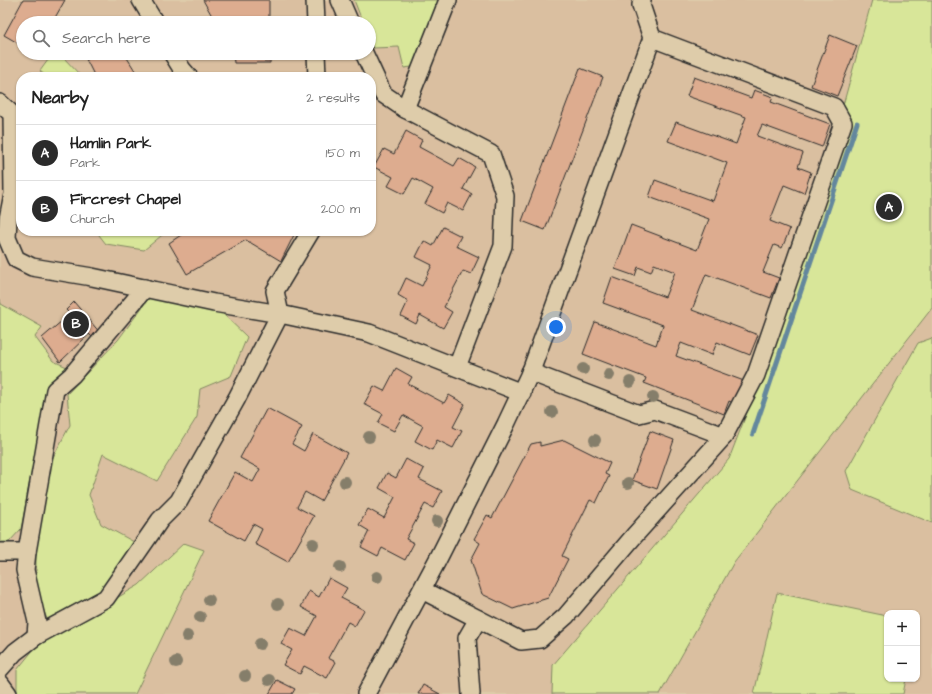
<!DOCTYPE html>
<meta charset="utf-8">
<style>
:root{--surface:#fff;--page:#f2f2f2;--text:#222;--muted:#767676;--line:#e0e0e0;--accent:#2b2b2b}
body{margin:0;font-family:"Architects Daughter",sans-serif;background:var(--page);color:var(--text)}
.controls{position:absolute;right:12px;bottom:12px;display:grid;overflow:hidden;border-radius:8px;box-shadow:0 1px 3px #0004}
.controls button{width:36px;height:36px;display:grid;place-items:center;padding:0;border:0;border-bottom:1px solid var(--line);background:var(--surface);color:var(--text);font:20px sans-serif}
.you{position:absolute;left:556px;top:327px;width:14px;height:14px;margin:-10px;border:3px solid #fff;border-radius:50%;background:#1a73e8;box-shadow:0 0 0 6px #1a73e833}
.badge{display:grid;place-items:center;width:26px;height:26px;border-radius:50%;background:var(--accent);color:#fff;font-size:13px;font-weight:700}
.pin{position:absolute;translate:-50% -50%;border:2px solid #fff;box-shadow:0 1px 4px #0006}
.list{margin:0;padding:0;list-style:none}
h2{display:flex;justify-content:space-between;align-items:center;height:52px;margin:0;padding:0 16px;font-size:17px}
h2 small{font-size:13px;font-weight:400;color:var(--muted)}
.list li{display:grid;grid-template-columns:26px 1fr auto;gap:12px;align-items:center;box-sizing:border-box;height:56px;padding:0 16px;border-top:1px solid var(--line)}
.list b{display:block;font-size:15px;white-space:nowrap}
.list p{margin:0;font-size:13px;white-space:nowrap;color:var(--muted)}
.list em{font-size:13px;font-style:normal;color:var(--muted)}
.icon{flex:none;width:22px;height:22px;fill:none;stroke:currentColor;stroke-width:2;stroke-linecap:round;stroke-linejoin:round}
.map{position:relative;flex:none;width:932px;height:694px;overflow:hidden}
.search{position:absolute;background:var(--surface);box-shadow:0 1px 3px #0004;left:16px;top:16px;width:360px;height:44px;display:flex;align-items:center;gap:10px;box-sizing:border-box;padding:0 14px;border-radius:22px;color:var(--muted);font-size:15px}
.panel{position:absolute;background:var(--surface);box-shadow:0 1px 3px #0004;left:16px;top:72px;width:360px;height:164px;border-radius:16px}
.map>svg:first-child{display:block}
</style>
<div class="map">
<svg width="932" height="694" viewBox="0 0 932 694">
<rect width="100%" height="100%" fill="#deccaa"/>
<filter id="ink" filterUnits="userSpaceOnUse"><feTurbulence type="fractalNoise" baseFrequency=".025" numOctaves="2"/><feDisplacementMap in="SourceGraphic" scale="8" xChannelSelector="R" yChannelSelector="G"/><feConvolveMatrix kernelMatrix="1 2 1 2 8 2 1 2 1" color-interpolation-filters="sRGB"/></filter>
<g filter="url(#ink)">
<path fill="#dabfa0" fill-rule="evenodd" d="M 0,0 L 873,0 L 932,296 L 932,694 L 0,694 ZM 23,23 L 369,23 L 369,53 L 23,53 ZM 21,77 L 371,77 L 371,231 L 21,231 ZM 887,613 L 917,613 L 917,679 L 887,679 Z"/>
<g fill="#d8e699" stroke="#828862">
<path d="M 354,0 L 443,0 L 419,66 L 404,68 L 399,47 L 373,48 L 369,38 L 369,23 L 363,23 Z"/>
<path d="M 872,0 L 932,0 L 932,308 L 734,562 L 660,694 L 552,694 L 553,665 L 729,459 L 787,309 Z"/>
<path d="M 62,56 L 81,76 L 81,77 L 47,77 L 40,71 L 48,60 Z"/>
<path d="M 96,231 L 167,231 L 144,250 L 106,244 Z"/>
<path d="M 149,298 L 221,312 L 247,337 L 231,376 L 200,389 L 197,417 L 157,481 L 103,454 L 89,495 L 101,524 L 134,542 L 100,591 L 47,619 L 36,591 L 36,546 L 50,463 L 70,425 L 67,394 L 118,340 Z"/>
<path d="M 0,299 L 1,304 L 42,327 L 35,337 L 53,361 L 67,367 L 47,388 L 21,529 L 9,542 L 0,542 Z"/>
<path d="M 932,338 L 932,523 L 852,490 L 846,471 L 918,343 Z"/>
<path d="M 184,543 L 204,550 L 135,694 L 17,694 L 17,670 L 38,644 L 139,585 Z"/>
<path d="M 777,593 L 887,616 L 887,679 L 906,679 L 903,694 L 754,694 Z"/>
</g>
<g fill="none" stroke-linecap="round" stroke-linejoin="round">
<path stroke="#63879d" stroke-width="5" d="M 753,434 L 857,123"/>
</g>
<g fill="#ddac8f" stroke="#2b2b2b">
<path d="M 23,0 L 65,0 L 52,23 L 23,23 L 23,46 L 4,35 Z"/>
<path d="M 203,0 L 269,0 L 269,23 L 216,23 Z"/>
<path d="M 830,35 L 857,46 L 837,96 L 811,86 Z"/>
<path d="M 83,53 L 124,53 L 139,77 L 95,77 Z"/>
<path d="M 233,53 L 270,53 L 270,63 L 234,63 Z"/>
<path d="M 580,68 L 603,77 L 545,230 L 522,221 Z"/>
<path d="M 694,77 L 751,98 L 754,90 L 773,97 L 771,102 L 830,124 L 822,147 L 762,125 L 757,136 L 803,153 L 798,167 L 811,172 L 804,193 L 784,185 L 770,221 L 790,229 L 782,248 L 774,245 L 763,272 L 779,278 L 771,298 L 706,274 L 692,310 L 758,335 L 750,355 L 717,342 L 712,355 L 681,343 L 676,356 L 744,381 L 735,404 L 729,401 L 724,414 L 644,383 L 646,378 L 583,354 L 595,322 L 656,345 L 663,325 L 603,303 L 612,277 L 665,297 L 675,272 L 654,264 L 651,272 L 638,267 L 635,276 L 615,269 L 631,225 L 697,250 L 709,219 L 649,197 L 655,180 L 713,201 L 727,163 L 668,141 L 676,122 L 736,144 L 746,117 L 687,96 Z"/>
<path d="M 406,131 L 422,140 L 419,147 L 454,166 L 459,158 L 475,167 L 463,189 L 472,194 L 463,211 L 447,203 L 442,213 L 425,204 L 433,189 L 413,178 L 404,194 L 388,186 L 393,177 L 374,167 L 384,149 L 394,154 Z"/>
<path d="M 443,227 L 461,236 L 456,246 L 479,257 L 471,274 L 463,271 L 444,307 L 452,312 L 443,328 L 420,315 L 416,324 L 401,316 L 408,301 L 398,295 L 406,278 L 422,286 L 432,265 L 416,257 L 424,241 L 433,246 Z"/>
<path d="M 187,231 L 296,231 L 281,261 L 246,240 L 187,274 L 169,243 Z"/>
<path d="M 74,302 L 101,334 L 94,339 L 89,334 L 60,362 L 42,338 L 70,314 L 66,310 Z"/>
<path d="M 396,368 L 412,377 L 408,384 L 444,403 L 449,395 L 465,404 L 453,427 L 462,431 L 453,448 L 437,440 L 432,450 L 415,441 L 423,426 L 403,415 L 394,431 L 378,423 L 383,414 L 364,404 L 374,386 L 384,391 Z"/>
<path d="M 267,408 L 302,427 L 292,444 L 304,451 L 313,434 L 347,453 L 321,501 L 305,492 L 297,507 L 314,516 L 288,562 L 255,544 L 262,529 L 253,524 L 244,541 L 208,521 L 235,472 L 253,482 L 260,469 L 240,458 Z"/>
<path d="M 650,431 L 674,440 L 657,489 L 632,480 Z"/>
<path d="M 564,440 L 610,463 L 605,474 L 609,476 L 596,503 L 590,500 L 562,556 L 568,559 L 548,598 L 513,609 L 482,594 L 471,560 L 480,543 L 474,539 L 487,515 L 492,518 L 531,444 L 540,442 L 540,446 Z"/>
<path d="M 406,459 L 424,469 L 419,479 L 442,491 L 433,508 L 425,504 L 406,539 L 414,543 L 405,560 L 382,548 L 378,556 L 361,547 L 369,531 L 359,525 L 368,509 L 384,518 L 395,497 L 379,488 L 387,473 L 396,478 Z"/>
<path d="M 329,578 L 347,588 L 341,598 L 364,610 L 355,626 L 348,622 L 328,658 L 336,662 L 327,678 L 304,666 L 300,674 L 283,665 L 292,650 L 281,644 L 290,628 L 306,636 L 317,616 L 301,607 L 309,591 L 319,597 Z"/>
<path d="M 277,680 L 295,689 L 292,694 L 269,694 Z"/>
<path d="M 423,685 L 440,694 L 418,694 Z"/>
</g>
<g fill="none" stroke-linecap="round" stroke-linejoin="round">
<g stroke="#2b2b2b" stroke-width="20">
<g id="minor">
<path d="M 141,0 L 155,23"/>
<path d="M 315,0 L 316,23"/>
<path d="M 340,0 L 350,23"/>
<path d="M 172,53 L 182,69 L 189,77"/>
<path d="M 316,53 L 317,77"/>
<path d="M 364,53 L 383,94 L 405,109 L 491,154 L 505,196 L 503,246 L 457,367"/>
<path d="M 0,103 L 12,114 L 13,194 L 8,219 L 7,238 L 16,259 L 32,267 L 92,277 L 214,303 L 280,314 L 237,398 L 179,501 L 160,520 L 106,598 L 36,636 L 15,652 L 0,669"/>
<path d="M 405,109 L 448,0"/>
<path d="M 311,231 L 275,291 L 280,314 L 369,333 L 522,393"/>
<path d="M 530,372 L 639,414 L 655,410 L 724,436"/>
<path d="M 0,552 L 27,552"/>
<path d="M 422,590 L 521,641 L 540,639 L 566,616 L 634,536 L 724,436 L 756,375 L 843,123 L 834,107 L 652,38"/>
<path d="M 36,636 L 37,622 L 25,570 L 27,552 L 55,390 L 72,375 L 145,288"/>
<path d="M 0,683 L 8,694"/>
<path d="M 366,694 L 438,559 L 506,424 L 531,371 L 652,38 L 641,5 L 642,0"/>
<path d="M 471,694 L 467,638 L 478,619"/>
</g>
</g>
<use href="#minor" stroke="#deccaa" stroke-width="17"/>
</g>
<g fill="#857e6a">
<circle cx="583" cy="369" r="6"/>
<circle cx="609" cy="375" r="6"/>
<circle cx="630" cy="382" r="6"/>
<circle cx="653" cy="397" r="6"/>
<circle cx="552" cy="412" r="6"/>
<circle cx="369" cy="437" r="6"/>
<circle cx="595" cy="440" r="6"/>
<circle cx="345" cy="482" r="6"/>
<circle cx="628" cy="483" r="6"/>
<circle cx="437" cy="521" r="6"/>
<circle cx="313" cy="544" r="6"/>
<circle cx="340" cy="567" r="6"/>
<circle cx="377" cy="577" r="6"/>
<circle cx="209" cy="600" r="6"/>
<circle cx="278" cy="604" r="6"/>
<circle cx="200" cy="617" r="6"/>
<circle cx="187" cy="636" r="6"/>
<circle cx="260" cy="644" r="6"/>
<circle cx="176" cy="662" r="6"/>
<circle cx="245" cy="676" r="6"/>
<circle cx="269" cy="680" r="6"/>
</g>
</g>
</svg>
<div class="controls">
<button>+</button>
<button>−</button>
</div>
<div class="you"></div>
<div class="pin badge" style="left:889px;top:207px">A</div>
<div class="pin badge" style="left:76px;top:324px">B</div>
<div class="search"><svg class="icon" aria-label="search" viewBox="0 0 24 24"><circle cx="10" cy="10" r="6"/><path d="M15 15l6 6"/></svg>Search here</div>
<section class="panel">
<h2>Nearby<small>2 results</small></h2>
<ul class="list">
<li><span class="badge">A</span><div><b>Hamlin Park</b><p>Park</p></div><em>150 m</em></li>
<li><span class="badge">B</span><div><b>Fircrest Chapel</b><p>Church</p></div><em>200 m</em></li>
</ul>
</section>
</div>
